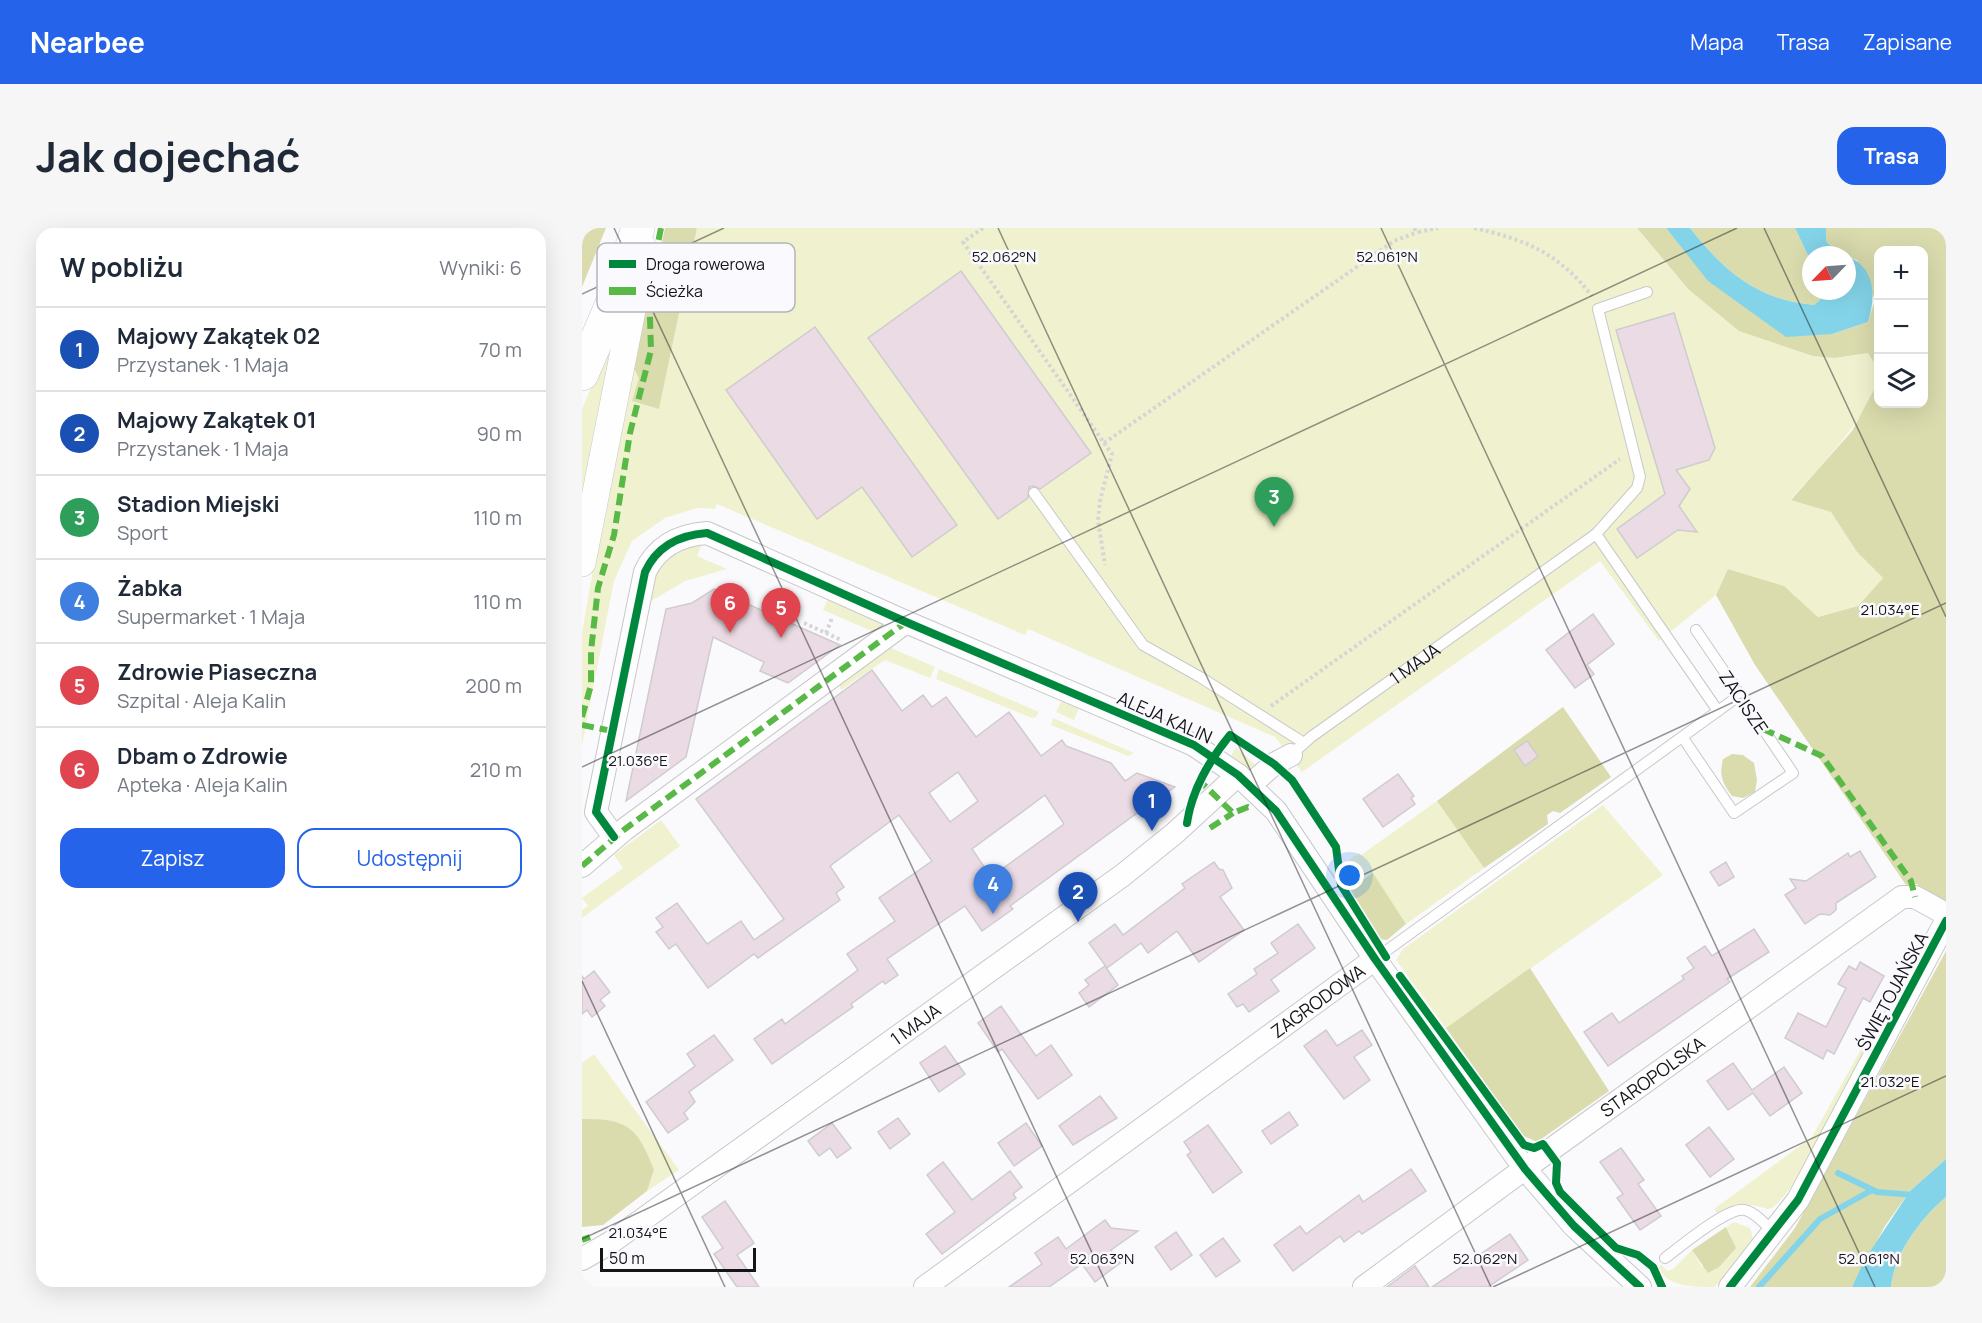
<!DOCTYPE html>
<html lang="pl">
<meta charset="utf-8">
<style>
:root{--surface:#fff;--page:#f6f6f7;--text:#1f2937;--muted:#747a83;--line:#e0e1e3;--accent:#2563eb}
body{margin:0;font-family:Manrope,sans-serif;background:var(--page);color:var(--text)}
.controls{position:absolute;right:18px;top:18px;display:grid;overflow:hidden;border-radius:12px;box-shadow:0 6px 24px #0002}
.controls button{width:54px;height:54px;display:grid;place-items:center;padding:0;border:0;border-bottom:2px solid var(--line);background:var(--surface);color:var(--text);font:30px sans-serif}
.compass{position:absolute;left:1220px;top:18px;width:54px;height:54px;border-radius:50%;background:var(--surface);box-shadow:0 6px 24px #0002;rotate:245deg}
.scale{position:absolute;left:18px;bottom:15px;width:156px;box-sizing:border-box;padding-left:6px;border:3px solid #151518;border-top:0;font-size:16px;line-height:21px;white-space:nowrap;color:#151518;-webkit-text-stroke:4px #f9f9fe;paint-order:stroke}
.you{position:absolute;left:768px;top:648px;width:21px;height:21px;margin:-15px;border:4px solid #fff;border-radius:50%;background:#1a73e8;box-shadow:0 0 0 9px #1a73e833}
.badge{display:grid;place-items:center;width:39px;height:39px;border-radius:50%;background:var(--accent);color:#fff;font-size:20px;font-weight:700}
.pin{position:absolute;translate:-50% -50px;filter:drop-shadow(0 2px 3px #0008)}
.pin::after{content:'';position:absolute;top:32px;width:21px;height:18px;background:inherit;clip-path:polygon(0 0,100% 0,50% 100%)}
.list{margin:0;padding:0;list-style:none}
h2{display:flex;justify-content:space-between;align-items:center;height:78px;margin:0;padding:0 24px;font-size:26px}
h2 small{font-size:20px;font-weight:400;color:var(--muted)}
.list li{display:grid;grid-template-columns:39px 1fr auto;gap:18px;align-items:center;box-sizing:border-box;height:84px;padding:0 24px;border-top:2px solid var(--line)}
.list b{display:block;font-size:22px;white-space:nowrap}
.list p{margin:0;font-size:20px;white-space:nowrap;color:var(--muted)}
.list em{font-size:20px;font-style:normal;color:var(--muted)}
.actions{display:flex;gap:12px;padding:18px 24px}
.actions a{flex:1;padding:14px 0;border:2px solid var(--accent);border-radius:18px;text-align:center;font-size:21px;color:var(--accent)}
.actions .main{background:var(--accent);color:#fff}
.icon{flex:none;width:33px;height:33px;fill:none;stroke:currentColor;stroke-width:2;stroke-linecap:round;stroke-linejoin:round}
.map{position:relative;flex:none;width:1364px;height:1059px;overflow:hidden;border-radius:18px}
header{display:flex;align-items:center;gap:36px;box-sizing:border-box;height:84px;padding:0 30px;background:var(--accent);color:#fff}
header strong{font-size:28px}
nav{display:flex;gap:33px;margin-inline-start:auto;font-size:21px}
.intro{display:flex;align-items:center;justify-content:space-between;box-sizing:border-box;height:144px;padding:0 36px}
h1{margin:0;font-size:42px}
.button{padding:15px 27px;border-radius:18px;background:var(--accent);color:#fff;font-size:21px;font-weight:700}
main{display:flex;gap:36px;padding:0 36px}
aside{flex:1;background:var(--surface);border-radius:18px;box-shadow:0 6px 24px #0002}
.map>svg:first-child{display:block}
</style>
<header>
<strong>Nearbee</strong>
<nav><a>Mapa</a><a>Trasa</a><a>Zapisane</a></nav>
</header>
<div class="intro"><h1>Jak dojechać</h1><a class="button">Trasa</a></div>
<main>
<aside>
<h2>W pobliżu<small>Wyniki: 6</small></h2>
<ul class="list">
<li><span class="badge" style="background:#1a4fb4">1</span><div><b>Majowy Zakątek 02</b><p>Przystanek · 1 Maja</p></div><em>70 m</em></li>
<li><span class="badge" style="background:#1a4fb4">2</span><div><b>Majowy Zakątek 01</b><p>Przystanek · 1 Maja</p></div><em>90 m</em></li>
<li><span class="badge" style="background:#2e9e5b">3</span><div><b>Stadion Miejski</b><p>Sport</p></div><em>110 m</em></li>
<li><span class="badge" style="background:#3f7fe0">4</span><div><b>Żabka</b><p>Supermarket · 1 Maja</p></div><em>110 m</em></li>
<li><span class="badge" style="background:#e0444e">5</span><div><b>Zdrowie Piaseczna</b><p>Szpital · Aleja Kalin</p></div><em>200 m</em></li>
<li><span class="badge" style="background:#e0444e">6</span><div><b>Dbam o Zdrowie</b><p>Apteka · Aleja Kalin</p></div><em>210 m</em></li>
</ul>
<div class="actions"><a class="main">Zapisz</a><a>Udostępnij</a></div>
</aside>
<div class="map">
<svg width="1364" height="1059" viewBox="0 0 1364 1059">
<rect width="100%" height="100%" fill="#fafafd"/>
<g fill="#f0f2cf">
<path d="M 115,0 L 1055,0 L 1107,62 L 1157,103 L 1253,130 L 1286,125 C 1289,130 1295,136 1296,141 C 1305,170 1229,249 1209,271 L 1249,284 L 1275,324 L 1301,350 L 1276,378 L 1236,389 L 1202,358 L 1146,341 L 1134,367 L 1077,413 L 1018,333 L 720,544 L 693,509 L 446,401 L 443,407 L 135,276 L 133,281 L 115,280 L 83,290 L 50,313 L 32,353 L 0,517 L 0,404 L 48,133 L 77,181 Z"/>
<path d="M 33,103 L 0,275 L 0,181 Z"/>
<path d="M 121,314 L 115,328 L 145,341 L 103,353 L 64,376 C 73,336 81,326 121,314 Z"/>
<path d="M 247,369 L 306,394 L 294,405 L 241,382 Z"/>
<path d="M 307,419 L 353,439 L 348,450 L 303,432 L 259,462 L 257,456 Z"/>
<path d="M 357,441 L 457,484 L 454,489 L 450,490 L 354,451 Z"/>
<path d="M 486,472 L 498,477 L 492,492 L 474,484 L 479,474 Z"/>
<path d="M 471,490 L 552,525 L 546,528 L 469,497 Z"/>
<path d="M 654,519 L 675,538 L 666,540 L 649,528 Z"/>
<path d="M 855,573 L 902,640 L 824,696 L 791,646 L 767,661 L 760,647 L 760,637 L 777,625 L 779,627 Z"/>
<path d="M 1021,577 L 1081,647 L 864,800 L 814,732 L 821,721 Z"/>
<path d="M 79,592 L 98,618 L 0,690 L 0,682 L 6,678 L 0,670 L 41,640 L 32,627 Z"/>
<path d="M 1287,807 L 1294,812 C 1279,839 1210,978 1186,981 C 1162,975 1157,973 1135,985 L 1132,981 L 1230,909 Z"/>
<path d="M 12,826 L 97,942 L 65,963 L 72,942 L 0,891 L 0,835 Z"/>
<path d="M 1152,994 L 1168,1000 L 1171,1010 L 1133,1059 C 1111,1059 1085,1059 1077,1040 L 1079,1036 L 1085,1043 L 1091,1041 L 1110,1022 L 1120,1039 L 1149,1007 L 1144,999 Z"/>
</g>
<g fill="#dadcae">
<path d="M 0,0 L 24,0 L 0,59 Z"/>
<path d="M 83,0 L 115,0 L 77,181 L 50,173 L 57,150 L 48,133 C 59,88 74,45 83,0 Z"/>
<path d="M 1055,0 L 1084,0 L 1101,21 L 1250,106 L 1286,94 L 1293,72 L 1275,32 L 1253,23 L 1244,13 L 1244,0 L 1364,0 L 1364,675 L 1347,670 L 1335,656 L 1324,657 L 1173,437 L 1134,367 L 1146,341 L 1202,358 L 1236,389 L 1276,378 L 1301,350 L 1275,324 L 1249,284 L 1209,272 L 1270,203 L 1296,154 L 1296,176 L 1342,176 L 1342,22 L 1296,22 L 1296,141 L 1286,125 L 1253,130 L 1231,128 L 1157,103 L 1107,62 Z"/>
<path d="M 1108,0 L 1213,0 L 1229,34 L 1229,63 L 1240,63 L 1240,70 L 1232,77 C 1175,72 1142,43 1108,0 Z"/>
<path d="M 981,479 L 1029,549 L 978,585 L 971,583 L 965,587 L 966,596 L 902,640 L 855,573 Z"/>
<path d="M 1150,526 L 1161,527 L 1172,535 L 1175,552 L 1173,564 L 1161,570 L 1150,568 C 1140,555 1137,547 1141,531 Z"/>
<path d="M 791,645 L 824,696 L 805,712 L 797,711 L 767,661 Z"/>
<path d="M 1364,723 L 1364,931 L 1328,963 L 1303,998 L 1270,1059 L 1168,1059 L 1213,1000 Z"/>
<path d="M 948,740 L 1027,863 L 955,914 L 940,907 L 864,800 Z"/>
<path d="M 0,891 C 47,890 56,901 72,942 L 65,963 L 21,997 L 0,999 Z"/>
<path d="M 1364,969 L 1364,1059 L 1309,1059 C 1312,1026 1339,990 1364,969 Z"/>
<path d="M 1144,999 L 1154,1020 L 1137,1039 L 1126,1045 L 1110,1022 Z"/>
</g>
<g fill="#84d4e9">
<path d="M 1084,0 L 1108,0 C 1142,43 1175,72 1232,77 L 1240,70 L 1240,63 L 1265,63 L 1265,28 C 1294,40 1294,68 1286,94 L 1250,106 L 1204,109 L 1126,53 Z"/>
<path d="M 1213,0 L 1244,0 L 1244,13 L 1253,23 L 1263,27 L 1229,27 L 1229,34 Z"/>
<path d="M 1364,931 L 1364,969 C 1339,990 1312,1026 1309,1059 L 1270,1059 L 1283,1031 L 1328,963 Z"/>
</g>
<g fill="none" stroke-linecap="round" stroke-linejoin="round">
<g stroke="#84d4e9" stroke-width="6">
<path d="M 1256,945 L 1295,964 L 1332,967"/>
<path d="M 1177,1059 L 1238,991 L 1290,962"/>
</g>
</g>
<g fill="#ebdbe4" stroke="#ceccce" stroke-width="1.5" fill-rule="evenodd">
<path d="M 379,43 L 509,225 L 458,261 L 452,258 L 447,259 L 446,270 L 416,291 L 286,110 Z"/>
<path d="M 1092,85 L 1133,220 L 1127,232 L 1094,242 L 1108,261 L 1097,278 L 1115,304 L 1096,302 L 1055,330 L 1035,301 L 1083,266 L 1034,102 Z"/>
<path d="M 233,99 L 375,297 L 330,329 L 280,259 L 235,291 L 144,162 Z"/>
<path d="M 132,361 L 258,417 L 206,455 L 178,443 L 182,434 L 131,409 L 104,529 L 44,573 L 84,381 L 110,375 Z"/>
<path d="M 1011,386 L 1032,416 L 1005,437 L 1012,446 L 993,460 L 964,422 Z"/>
<path d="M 290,442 L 320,483 L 341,467 L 350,479 L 364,469 L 394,509 L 427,484 L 459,528 L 480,512 L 484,518 L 529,535 L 543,553 L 555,545 L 593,559 L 573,573 L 568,582 L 558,583 L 428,678 L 431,681 L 400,703 L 383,678 L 305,731 L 316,747 L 303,756 L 301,753 L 269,776 L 271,779 L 190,836 L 172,811 L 200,791 L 203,796 L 276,742 L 265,726 L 313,693 L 297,670 L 350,633 L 317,587 L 248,638 L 262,659 L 254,665 L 258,672 L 176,730 L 172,726 L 126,760 L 94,716 L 87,721 L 74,704 L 81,699 L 74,690 L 95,675 L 125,716 L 159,693 L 172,712 L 202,691 L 114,571 ZM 376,544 L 396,573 L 368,594 L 347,565 ZM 463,567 L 482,596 L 409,649 L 390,621 Z"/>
<path d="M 945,513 L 956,528 L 943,538 L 932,522 Z"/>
<path d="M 816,546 L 832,568 L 829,570 L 833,576 L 801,599 L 781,571 Z"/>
<path d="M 1278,623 L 1294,649 L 1254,675 L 1254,682 L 1248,687 L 1238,686 L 1223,696 L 1203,667 L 1214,660 L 1208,651 L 1224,653 L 1266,625 L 1268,629 Z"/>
<path d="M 632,634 L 637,641 L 641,642 L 650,660 L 638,669 L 662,702 L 617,734 L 595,703 L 566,725 L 559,715 L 525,740 L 507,715 L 533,696 L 541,707 L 603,660 L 600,656 Z"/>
<path d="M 1144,634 L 1152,649 L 1137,658 L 1128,644 Z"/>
<path d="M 716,696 L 733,720 L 689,752 L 697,763 L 667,784 L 661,776 L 655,779 L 646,766 L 675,746 L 672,741 L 696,725 L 689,715 Z"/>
<path d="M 1172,701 L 1187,724 L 1145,751 L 1148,754 L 1026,838 L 1002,804 L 1030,785 L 1037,795 L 1102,751 L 1100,748 L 1112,740 L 1105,730 L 1123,718 L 1130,728 Z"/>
<path d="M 1278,734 L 1302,748 L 1288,774 L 1281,770 L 1252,826 L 1245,822 L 1241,831 L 1203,810 L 1216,785 L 1244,799 L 1264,760 L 1256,756 L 1267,738 L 1274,742 Z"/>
<path d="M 523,738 L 536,757 L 507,779 L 497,765 L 507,757 L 503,752 Z"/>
<path d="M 12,743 L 28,764 L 18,772 L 23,778 L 10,789 L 5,782 L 0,786 L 0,748 L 2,751 Z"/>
<path d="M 419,778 L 454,828 L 469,817 L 490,847 L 456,871 L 420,821 L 416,824 L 396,795 Z"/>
<path d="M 744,802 L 755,818 L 780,802 L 790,817 L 772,829 L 788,852 L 762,871 L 722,818 Z"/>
<path d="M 132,807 L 151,832 L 107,864 L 113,874 L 102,885 L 106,891 L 86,905 L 64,874 L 113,838 L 105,826 Z"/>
<path d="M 363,818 L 383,846 L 357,864 L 338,835 Z"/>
<path d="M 1151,835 L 1170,862 L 1202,839 L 1220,865 L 1188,888 L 1171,865 L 1146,882 L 1125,853 Z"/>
<path d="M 518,868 L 535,890 L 491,917 L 477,898 Z"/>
<path d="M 707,884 L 716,897 L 689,916 L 680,903 Z"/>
<path d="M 316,890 L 328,906 L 308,921 L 296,904 Z"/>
<path d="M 250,895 L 269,920 L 255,930 L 248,920 L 237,928 L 226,913 Z"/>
<path d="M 444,895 L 460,918 L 432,938 L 416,915 Z"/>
<path d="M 626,897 L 660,944 L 631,965 L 605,927 L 609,924 L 602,914 Z"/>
<path d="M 1127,899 L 1152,931 L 1128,949 L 1104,917 Z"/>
<path d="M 1039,920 L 1062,952 L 1056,956 L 1079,988 L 1058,1002 L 1035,970 L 1041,966 L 1018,934 Z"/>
<path d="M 361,934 L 390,972 L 428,943 L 440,959 L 431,966 L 434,970 L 360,1026 L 344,1006 L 373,984 L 345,947 Z"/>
<path d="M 829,941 L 844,963 L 780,1006 L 777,1003 L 762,1014 L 758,1008 L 711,1043 L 692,1017 L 718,998 L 724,1006 L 777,967 L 781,974 Z"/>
<path d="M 143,973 L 172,1015 L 155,1027 L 177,1059 L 155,1059 L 132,1026 L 141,1020 L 120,989 Z"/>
<path d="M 523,992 L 529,1000 L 556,1003 L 529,1022 L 538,1035 L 513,1054 L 500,1036 L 467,1059 L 427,1059 L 460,1036 L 453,1025 L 476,1009 L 484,1021 Z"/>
<path d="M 594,1004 L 610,1027 L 589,1042 L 573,1019 Z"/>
<path d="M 928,1006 L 946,1032 L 906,1059 L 850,1059 Z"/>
<path d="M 641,1010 L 658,1033 L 634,1049 L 618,1027 Z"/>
<path d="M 833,1038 L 847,1059 L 805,1059 Z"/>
</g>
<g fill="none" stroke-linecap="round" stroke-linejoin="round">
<g stroke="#c8c8cc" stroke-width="12">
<g id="service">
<path d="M 452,265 L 561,417 L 618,449 L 722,515"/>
<path d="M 1014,306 L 1055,260 L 1058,249 L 1016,81 L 1065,64"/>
<path d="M 1101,510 L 1152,585 L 1211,545 L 1114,402"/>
<path id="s1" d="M 709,527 L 729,509 L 1014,306 L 1136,483"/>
<path d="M 793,731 L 1158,467"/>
<path d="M 1083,1030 C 1098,1019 1146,978 1163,982 C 1174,985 1184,997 1192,1005"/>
</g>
</g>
<g stroke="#c8c8cc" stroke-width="24">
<g id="minor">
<path d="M 668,557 L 692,536 L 709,527"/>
<path d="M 32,609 L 14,584 L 63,344 C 75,318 97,307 125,305 L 324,394 L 612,517 L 656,547 L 694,583 L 793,731 L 943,941 L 992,998 L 1058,1059"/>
<path d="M 0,638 L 43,601 L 324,394"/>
<path id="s2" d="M 0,1031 L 28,1015 L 541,647 L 593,605 L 656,547"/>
<path id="s3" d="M 343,1059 L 793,731"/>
<path id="s4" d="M 782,1059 L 953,933 L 1320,669 L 1333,669 L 1364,686"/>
<path d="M 1148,1059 L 1216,972 L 1364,693"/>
</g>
</g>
<g stroke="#c8c8cc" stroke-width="28">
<path id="tertiary" d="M 0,335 L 59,37 L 60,18"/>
</g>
<g stroke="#c8c8cc" stroke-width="34">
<path id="primary" d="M 0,146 L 35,64 L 56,0"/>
</g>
<g stroke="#d5d5d5" stroke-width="4" stroke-dasharray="3 3" stroke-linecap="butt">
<path d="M 401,0 L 381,14 L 522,215 L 812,13 L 836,4"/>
<path d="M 832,0 L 836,4 L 856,0"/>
<path d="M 892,0 C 945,12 976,25 1010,68"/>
<path d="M 522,215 L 530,226 L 518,273 L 516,292 L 523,337"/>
<path d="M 222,395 L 259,412"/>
<path d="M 244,405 L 250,390"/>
<path d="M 689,478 L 1038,231"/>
</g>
<use href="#service" stroke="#fefeff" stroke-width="10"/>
<use href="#minor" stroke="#fefeff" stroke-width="22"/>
<use href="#tertiary" stroke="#fefeff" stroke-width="27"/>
<use href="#primary" stroke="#fefeff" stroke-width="33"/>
<g stroke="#58b947" stroke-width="6" stroke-dasharray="12 6" stroke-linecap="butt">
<path d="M 0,7 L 4,0"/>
<path d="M 0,489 L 9,457 L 9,423 L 16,360 L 32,307 L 48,205 L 69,122 L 67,59 L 79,0"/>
<path d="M 0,497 L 30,503"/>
<path d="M 1181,501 L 1240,528 L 1329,653 L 1333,669"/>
<path d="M 620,550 L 618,553 L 651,585 L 666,579 L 671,581"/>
<path d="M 628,600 L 651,585"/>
<path d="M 0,638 L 43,601 L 324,394"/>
<path d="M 0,1012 L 8,1009"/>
</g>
<g stroke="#f9f9fe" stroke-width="11">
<g id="cycleway">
<path d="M 605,595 C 610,561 627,533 648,507 L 692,536 L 710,552 L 754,619 L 759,657 L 804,729"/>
<path d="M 32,609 L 14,584 L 63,344 C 75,318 97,307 125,305 L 324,394 L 612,517 L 656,547 L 694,583 L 793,731 L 943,941 L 992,998 L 1058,1059"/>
<path d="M 818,748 L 942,917 L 952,920 L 961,916 L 975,935 L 974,955 L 978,964 L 1034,1020 L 1056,1027 L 1071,1039 L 1080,1059"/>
<path d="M 1148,1059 L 1216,972 L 1364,693"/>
</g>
</g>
<use href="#cycleway" stroke="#00873e" stroke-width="8"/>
</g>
<path fill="none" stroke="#151518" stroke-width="1.5" stroke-opacity="0.45" d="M 32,0 L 526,1059M 416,0 L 909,1059M 799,0 L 1293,1059M 1182,0 L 1364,389M 0,66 L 142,0M 0,539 L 1155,0M 0,753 L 143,1059M 0,1011 L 1364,375M 911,1059 L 1364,848"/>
<g text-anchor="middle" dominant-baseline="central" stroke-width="5" stroke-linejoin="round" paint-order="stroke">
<g font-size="18" fill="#151518" stroke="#f9f9fe">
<text stroke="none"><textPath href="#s1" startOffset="154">1 MAJA</textPath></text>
<text transform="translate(1162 474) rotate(56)">ZACISZE</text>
<text transform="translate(583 489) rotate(24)">ALEJA KALIN</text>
<text transform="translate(1310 763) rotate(-62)">ŚWIĘTOJAŃSKA</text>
<text stroke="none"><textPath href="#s3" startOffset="486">ZAGRODOWA</textPath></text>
<text stroke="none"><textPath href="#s2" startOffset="408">1 MAJA</textPath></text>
<text stroke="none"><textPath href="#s4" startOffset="357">STAROPOLSKA</textPath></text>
</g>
</g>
<rect x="15" y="15" width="198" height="69" rx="9" fill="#f9f9fe" stroke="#b5b5b9" stroke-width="1.5"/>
<rect x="27" y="32" width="27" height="8" fill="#00873e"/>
<rect x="27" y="59" width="27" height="8" fill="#58b947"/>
<g font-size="16" fill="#151518">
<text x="64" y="42">Droga rowerowa</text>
<text x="64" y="69">Ścieżka</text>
</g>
<g font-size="15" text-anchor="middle" fill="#151518" stroke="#f9f9fe" stroke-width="5" stroke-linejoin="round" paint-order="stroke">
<text x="805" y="34">52.061°N</text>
<text x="422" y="34">52.062°N</text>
<text x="1308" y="387">21.034°E</text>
<text x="56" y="538">21.036°E</text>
<text x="1308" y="859">21.032°E</text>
<text x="56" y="1010">21.034°E</text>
<text x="520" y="1036">52.063°N</text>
<text x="903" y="1036">52.062°N</text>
<text x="1287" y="1036">52.061°N</text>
</g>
</svg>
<div class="controls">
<button>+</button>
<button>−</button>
<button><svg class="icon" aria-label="layers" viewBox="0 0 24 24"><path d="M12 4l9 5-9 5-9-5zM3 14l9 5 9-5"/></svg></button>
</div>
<svg class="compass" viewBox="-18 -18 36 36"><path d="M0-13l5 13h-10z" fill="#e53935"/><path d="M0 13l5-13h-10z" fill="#747a83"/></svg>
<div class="scale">50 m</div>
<div class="you"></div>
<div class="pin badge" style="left:570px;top:603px;background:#1a4fb4">1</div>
<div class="pin badge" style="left:496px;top:694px;background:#1a4fb4">2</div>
<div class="pin badge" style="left:692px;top:299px;background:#2e9e5b">3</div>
<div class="pin badge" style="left:411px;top:686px;background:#3f7fe0">4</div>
<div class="pin badge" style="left:199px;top:410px;background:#e0444e">5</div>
<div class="pin badge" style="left:148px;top:405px;background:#e0444e">6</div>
</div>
</main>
